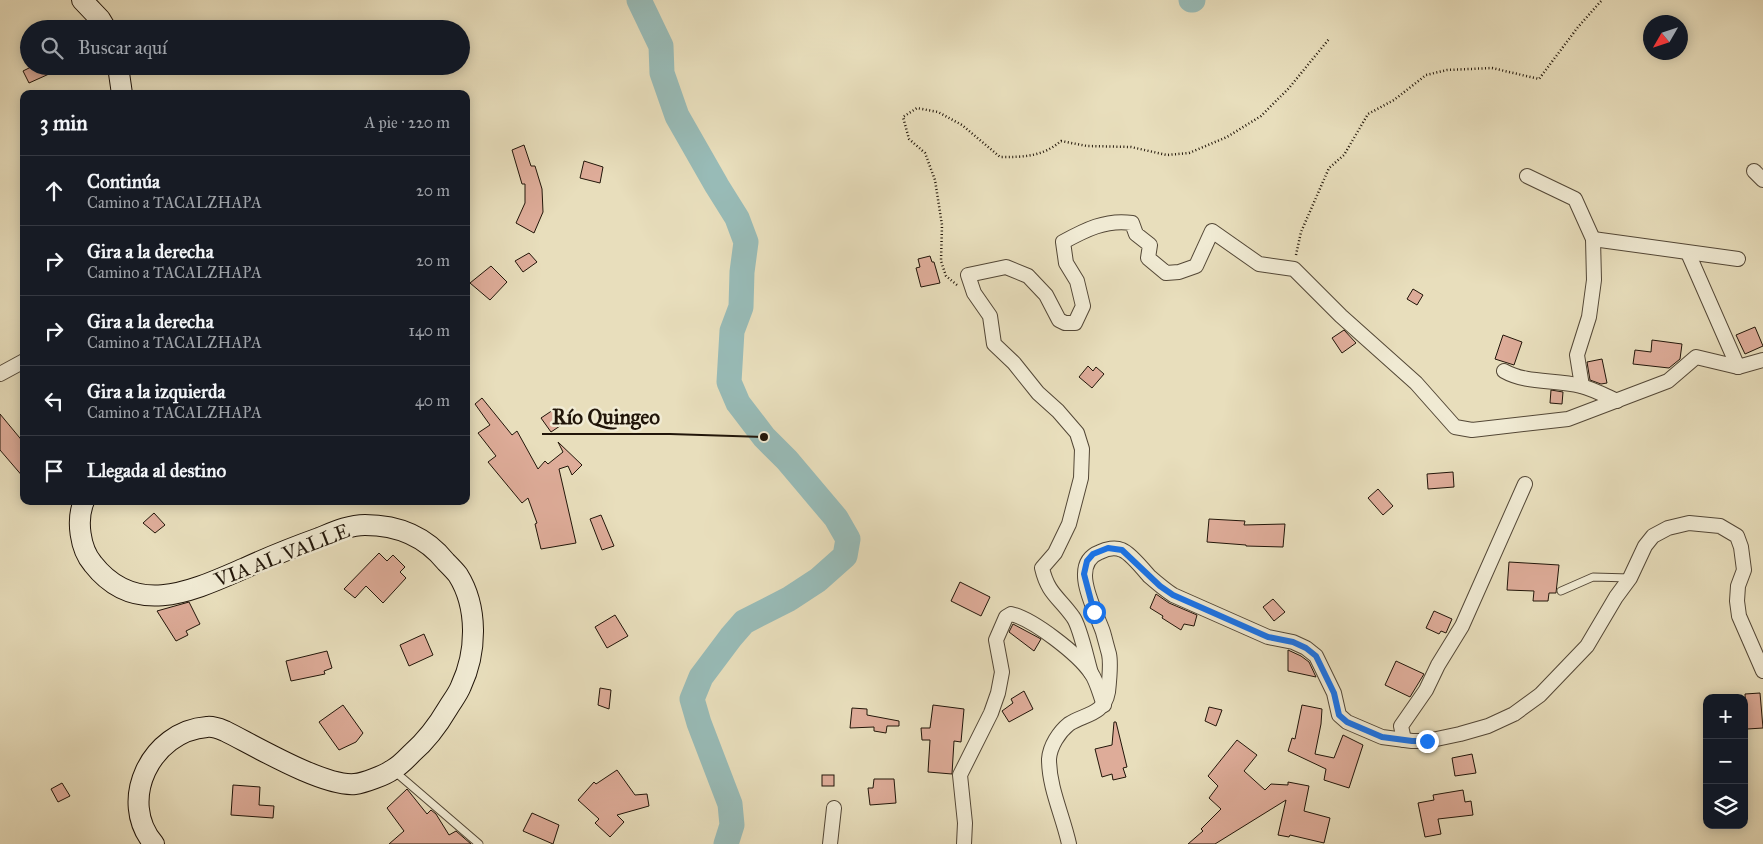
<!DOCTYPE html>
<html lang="es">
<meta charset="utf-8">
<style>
:root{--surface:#171b24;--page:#20242c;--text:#f1f3f6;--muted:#9ea1a6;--line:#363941}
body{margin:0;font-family:"IM FELL Great Primer",serif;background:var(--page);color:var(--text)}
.controls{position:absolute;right:15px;bottom:15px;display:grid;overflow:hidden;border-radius:10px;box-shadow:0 2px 12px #0003}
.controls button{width:45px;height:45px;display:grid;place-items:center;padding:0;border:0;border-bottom:1px solid var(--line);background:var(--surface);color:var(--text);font:25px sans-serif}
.compass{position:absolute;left:1643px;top:15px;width:45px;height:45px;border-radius:50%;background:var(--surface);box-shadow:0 2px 12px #0003;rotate:231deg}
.stop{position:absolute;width:15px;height:15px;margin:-11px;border:4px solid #1a73e8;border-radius:50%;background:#fff}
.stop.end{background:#1a73e8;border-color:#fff;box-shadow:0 1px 5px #0008}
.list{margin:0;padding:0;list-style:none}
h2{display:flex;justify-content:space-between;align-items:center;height:65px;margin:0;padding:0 20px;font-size:21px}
h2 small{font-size:16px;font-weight:400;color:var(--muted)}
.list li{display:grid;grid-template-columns:32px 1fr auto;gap:15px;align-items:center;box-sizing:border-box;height:70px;padding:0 20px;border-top:1px solid var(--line)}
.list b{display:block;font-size:19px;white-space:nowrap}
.list p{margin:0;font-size:16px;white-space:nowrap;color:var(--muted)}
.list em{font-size:16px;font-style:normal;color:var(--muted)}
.icon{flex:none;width:28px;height:28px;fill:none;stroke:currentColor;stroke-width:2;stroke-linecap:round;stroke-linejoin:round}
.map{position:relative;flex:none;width:1763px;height:844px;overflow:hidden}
.search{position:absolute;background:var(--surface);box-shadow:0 2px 12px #0003;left:20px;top:20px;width:450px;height:55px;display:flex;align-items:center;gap:12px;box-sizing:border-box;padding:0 18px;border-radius:28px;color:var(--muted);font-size:19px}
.panel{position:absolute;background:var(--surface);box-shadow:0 2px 12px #0003;left:20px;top:90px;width:450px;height:415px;border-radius:10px}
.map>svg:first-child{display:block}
</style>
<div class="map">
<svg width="1763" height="844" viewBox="0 0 1763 844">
<rect width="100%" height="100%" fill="#e8debc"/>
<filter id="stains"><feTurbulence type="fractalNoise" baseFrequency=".004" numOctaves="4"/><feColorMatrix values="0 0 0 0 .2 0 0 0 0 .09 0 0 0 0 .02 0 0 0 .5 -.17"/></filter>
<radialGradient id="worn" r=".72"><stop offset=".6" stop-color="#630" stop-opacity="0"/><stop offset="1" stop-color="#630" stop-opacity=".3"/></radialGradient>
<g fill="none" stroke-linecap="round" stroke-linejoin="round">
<g stroke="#98bbb7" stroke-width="25">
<path d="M 639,0 L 661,46 L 662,73 L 677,116 L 717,186 L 737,218 L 746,242 L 742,272 L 741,307 L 732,331 L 729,382 L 738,403 L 764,437 L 787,460 L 836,518 L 848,539 L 845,556 L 818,580 L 789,599 L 744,622 L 731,637 L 701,677 L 692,699 L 699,723 L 730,804 L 732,825 L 726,844"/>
<path d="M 1191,0 L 1193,0"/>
</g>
</g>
<g fill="#deac99" stroke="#211509">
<path d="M 33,66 L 45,66 L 49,74 L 29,83 L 23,71 Z"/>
<path d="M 524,145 L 531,166 L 535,166 L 542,189 L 543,212 L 534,233 L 516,223 L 525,203 L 525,184 L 522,184 L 512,150 Z"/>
<path d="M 584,161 L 603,167 L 600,183 L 580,178 Z"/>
<path d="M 529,253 L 537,262 L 523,272 L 515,261 Z"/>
<path d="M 930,256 L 932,262 L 934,262 L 940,283 L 921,287 L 916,268 L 920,267 L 918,259 Z"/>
<path d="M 491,266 L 507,282 L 490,300 L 470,283 Z"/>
<path d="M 1413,289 L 1423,295 L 1417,305 L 1407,299 Z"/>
<path d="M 1755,327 L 1763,346 L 1745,354 L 1736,335 Z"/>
<path d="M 1344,330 L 1356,343 L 1342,353 L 1332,338 Z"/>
<path d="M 1503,335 L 1522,342 L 1514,365 L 1495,359 Z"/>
<path d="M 1652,340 L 1682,344 L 1680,359 L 1669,368 L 1633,364 L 1635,350 L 1651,352 Z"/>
<path d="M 1602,359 L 1607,383 L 1601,384 L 1590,380 L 1587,362 Z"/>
<path d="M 1088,366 L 1093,371 L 1096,367 L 1104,374 L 1092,388 L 1079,377 Z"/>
<path d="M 1551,390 L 1563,392 L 1562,404 L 1550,403 Z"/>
<path d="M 482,398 L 512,435 L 517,431 L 538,469 L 545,461 L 548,464 L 563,452 L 558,442 L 582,465 L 572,475 L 568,466 L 559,469 L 576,543 L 541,549 L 535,524 L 537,523 L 528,498 L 522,503 L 488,462 L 496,456 L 478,433 L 490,425 L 475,404 Z"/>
<path d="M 556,408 L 566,422 L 551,432 L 541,418 Z"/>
<path d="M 0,414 L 24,443 L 24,478 L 0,450 Z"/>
<path d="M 1453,472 L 1454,487 L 1428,489 L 1427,474 Z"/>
<path d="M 1378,489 L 1393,506 L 1383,515 L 1368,498 Z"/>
<path d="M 154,513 L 165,525 L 155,533 L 143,523 Z"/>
<path d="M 601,515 L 614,546 L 602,550 L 590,519 Z"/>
<path d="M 1209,519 L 1245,521 L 1244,525 L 1285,524 L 1283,547 L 1246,546 L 1246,545 L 1207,542 Z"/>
<path d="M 379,553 L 387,561 L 393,555 L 405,567 L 400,572 L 406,578 L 383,603 L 366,586 L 355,598 L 344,589 Z"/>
<path d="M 1509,562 L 1559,565 L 1556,593 L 1549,593 L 1548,601 L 1533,601 L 1534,591 L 1507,590 Z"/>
<path d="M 960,582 L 990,597 L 981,616 L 951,601 Z"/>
<path d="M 1156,594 L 1169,603 L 1197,615 L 1194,626 L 1184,624 L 1181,630 L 1162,618 L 1163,616 L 1150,608 Z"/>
<path d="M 1273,599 L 1285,612 L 1274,621 L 1263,607 Z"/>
<path d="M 189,602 L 200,624 L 186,631 L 188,635 L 176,641 L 157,611 Z"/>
<path d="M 1434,611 L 1452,619 L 1446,633 L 1441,631 L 1439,634 L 1426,628 Z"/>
<path d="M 615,615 L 628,636 L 607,648 L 595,627 Z"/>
<path d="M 1013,624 L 1041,639 L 1034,651 L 1009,632 Z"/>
<path d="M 424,634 L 433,655 L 409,666 L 400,645 Z"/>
<path d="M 1288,650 L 1301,656 L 1309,662 L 1316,677 L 1288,671 Z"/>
<path d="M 327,651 L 332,668 L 324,671 L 325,674 L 291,681 L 286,661 Z"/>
<path d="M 1396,661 L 1424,674 L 1410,697 L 1385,685 Z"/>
<path d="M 600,688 L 611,690 L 609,709 L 598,705 Z"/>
<path d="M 1024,691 L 1033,709 L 1009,722 L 1002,711 L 1013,703 L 1011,699 Z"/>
<path d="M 1760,693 L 1763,728 L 1747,729 L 1745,694 Z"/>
<path d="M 343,705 L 363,733 L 356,742 L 339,750 L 319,722 Z"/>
<path d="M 933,705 L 964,709 L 961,742 L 954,741 L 952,774 L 928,772 L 930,740 L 922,740 L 921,728 L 930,728 Z"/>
<path d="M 1302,705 L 1322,709 L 1321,724 L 1315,754 L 1334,758 L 1343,735 L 1363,745 L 1349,788 L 1324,780 L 1326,769 L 1288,751 L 1292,738 L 1295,739 Z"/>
<path d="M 1209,707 L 1222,710 L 1216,726 L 1205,721 Z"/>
<path d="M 852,708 L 867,709 L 867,715 L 899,721 L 899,726 L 887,726 L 886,733 L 874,731 L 874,727 L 850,728 Z"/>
<path d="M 1114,722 L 1116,722 L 1127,767 L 1123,768 L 1126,777 L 1113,780 L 1112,774 L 1102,777 L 1095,749 L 1112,745 Z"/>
<path d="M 1237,740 L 1257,755 L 1244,771 L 1265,790 L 1271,784 L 1288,785 L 1288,782 L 1309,786 L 1304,811 L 1330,818 L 1324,843 L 1290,835 L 1289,837 L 1278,835 L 1286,800 L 1215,844 L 1188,844 L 1203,831 L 1201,829 L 1221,809 L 1209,798 L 1218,786 L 1208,776 Z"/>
<path d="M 1472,754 L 1476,773 L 1455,776 L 1452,758 Z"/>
<path d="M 617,770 L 635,795 L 647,794 L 649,806 L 617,815 L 624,822 L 610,837 L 595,823 L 599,819 L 578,800 L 594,782 L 596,784 Z"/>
<rect x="822" y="775" width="12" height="11"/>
<path d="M 874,779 L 894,779 L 896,803 L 870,805 L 868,788 L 873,788 Z"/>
<path d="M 62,783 L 70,796 L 58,802 L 51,789 Z"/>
<path d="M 233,785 L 260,787 L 259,805 L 274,806 L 273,818 L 231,815 Z"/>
<path d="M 407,789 L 427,814 L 431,810 L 436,814 L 449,835 L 456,831 L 471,844 L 389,844 L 404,831 L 387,808 Z"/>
<path d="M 1463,790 L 1465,802 L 1471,801 L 1473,815 L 1438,819 L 1441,834 L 1425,837 L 1418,803 L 1434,800 L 1433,795 Z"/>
<path d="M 532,813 L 559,825 L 553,844 L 523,831 Z"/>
</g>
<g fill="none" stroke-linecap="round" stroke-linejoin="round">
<g stroke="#534736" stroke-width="9">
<g id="service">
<path d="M 1561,591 L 1593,577 L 1630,578"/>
<path d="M 393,770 L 479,844"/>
</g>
</g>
<g stroke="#534736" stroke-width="16">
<g id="minor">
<path d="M 1754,171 L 1763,180"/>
<path d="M 1527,176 L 1575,199 L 1593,239 L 1594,280 L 1589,317 L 1577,355 L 1582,386"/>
<path d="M 1593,239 L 1738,259"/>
<path d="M 1688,253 L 1738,367"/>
<path d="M 1504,371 C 1527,384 1555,379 1581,386 C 1593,389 1606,396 1617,401"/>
<path d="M 0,374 L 24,361"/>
<path d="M 1091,673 C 1087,660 1080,626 1073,617 C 1059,597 1048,594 1042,568 L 1055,553 L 1069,524 L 1081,478 L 1082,449 L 1077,433 L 1058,411 L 1038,393 L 1014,363 L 994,344 L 990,316 L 974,293 L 968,275 L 1006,267 L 1028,276 L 1046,295 L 1059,320 L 1065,323 L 1075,323 L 1083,306 L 1077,281 L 1066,263 L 1063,242 C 1085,230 1106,219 1132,223 L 1136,234 L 1150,245 L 1148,258 L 1166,273 L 1179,272 L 1196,266 L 1212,231 L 1259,264 L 1294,269 L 1341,316 L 1416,383 L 1455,427 L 1472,430 L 1568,419 L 1668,381 L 1696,357 L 1738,367 L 1763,360"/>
<path d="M 1404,740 L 1401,726 L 1426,690 L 1438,665 L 1462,626 L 1525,484"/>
<path d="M 830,844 L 834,808"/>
<path d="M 964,844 L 965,823 L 960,775 L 991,713 L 998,693 L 1002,672 L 996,640 L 1006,617 L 1011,614 C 1033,619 1078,654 1091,673 C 1097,681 1100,695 1104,705"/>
<path d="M 1069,844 C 1063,816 1049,788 1049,759 C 1050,746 1059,732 1069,724 C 1084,714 1104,715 1108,692 C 1109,683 1111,663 1109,654 C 1107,647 1105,639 1103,632 C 1096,611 1068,564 1100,552 C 1106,549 1115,547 1122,550 C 1130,553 1143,569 1149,576 C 1157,583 1164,589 1173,595 L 1268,637 L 1293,642 L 1306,648 L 1316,656 L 1334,693 L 1339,715 L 1347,722 L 1382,737 L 1412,741 L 1427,741 L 1460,734 L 1488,726 L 1514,714 L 1540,695 L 1587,646 L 1616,597 L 1630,578 L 1645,546 L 1653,536 L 1668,528 L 1689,523 L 1720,526 L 1737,536 L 1741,547 L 1744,570 L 1738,586 L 1737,601 L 1739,616 L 1763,671"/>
</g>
</g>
<g stroke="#211509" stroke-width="22">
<g id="secondary">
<path d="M 82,0 L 100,19 L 106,29"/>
<path d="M 118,66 L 122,94"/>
<path d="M 84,501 C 76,520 80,549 93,564 C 136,619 194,590 245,568 C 269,557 294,547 319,538 C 334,532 349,525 365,525 C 398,525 426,537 446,562 C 450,566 455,571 458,575 C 478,607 477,652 461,686 C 458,694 452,701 448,708 C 438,725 427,740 412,753 C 406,759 400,766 392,770 C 385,775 364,783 355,784 C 324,787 255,746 225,731 C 220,729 213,726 207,727 C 151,731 117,801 154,844"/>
</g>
</g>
<g stroke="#211509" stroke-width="2.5" stroke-dasharray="1 2.5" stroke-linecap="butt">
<path d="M 1296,255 L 1301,232 L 1329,168 L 1344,155 L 1368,114 L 1394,100 L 1426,75 L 1447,70 L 1492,68 L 1539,79 L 1578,27 L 1602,0"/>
<path d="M 957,285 L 946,276 L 941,261 L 942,225 L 935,180 L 925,153 L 909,139 L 903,117 L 917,108 L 938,112 L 962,125 L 1000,157 C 1024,157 1042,157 1061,141 L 1087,146 L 1131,147 L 1167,155 L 1189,153 L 1227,137 L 1261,116 L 1289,88 L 1329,39"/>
</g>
<use href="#service" stroke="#f0ead3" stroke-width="7"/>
<use href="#minor" stroke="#f0ead3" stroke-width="14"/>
<use href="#secondary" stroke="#f0ead3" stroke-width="20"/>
</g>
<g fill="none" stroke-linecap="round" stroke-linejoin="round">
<path stroke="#1a73e8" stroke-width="6" d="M 1094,612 L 1084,574 L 1087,561 L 1093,554 L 1108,548 L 1122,550 L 1160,586 L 1173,595 L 1268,637 L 1293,642 L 1306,648 L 1316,656 L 1334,693 L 1339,715 L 1347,722 L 1382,737 L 1412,741 L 1427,741"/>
</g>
<g text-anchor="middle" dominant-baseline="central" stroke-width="5" stroke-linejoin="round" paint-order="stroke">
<g font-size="20" fill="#211509" stroke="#f0ead3">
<text transform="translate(282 555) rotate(-21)">VIA AL VALLE</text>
</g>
</g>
<path fill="none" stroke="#211509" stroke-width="2" d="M764 437L670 434H542"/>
<circle fill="#211509" stroke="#f0ead3" stroke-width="2" cx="764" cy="437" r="5"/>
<g font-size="21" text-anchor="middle" font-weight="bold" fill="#211509" stroke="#f0ead3" stroke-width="5" stroke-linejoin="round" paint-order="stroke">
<text x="606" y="424">Río Quingeo</text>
</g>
<rect width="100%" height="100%" filter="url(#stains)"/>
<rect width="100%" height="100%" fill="url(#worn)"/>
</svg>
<div class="controls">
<button>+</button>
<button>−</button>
<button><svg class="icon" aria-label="layers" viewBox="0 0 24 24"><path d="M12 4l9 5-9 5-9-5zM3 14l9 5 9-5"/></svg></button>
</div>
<svg class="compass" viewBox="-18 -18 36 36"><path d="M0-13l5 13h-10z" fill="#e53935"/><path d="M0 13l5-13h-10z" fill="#9ea1a6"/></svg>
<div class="stop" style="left:1094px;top:612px"></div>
<div class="stop end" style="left:1427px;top:741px"></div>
<div class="search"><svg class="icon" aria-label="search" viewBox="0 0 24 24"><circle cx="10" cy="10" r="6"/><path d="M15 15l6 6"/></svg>Buscar aquí</div>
<section class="panel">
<h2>3 min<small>A pie · 220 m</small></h2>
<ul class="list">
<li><svg class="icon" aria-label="ahead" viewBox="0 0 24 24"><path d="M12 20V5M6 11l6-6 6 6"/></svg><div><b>Continúa</b><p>Camino a TACALZHAPA</p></div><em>20 m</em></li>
<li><svg class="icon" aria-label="right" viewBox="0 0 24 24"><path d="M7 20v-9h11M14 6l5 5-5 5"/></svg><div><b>Gira a la derecha</b><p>Camino a TACALZHAPA</p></div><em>20 m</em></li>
<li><svg class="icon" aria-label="right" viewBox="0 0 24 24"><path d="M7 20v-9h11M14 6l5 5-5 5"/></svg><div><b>Gira a la derecha</b><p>Camino a TACALZHAPA</p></div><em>140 m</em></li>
<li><svg class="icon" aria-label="left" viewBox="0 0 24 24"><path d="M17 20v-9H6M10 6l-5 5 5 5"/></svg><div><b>Gira a la izquierda</b><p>Camino a TACALZHAPA</p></div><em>40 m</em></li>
<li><svg class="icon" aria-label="arrive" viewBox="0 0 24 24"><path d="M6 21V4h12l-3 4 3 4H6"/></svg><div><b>Llegada al destino</b></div></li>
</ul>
</section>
</div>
